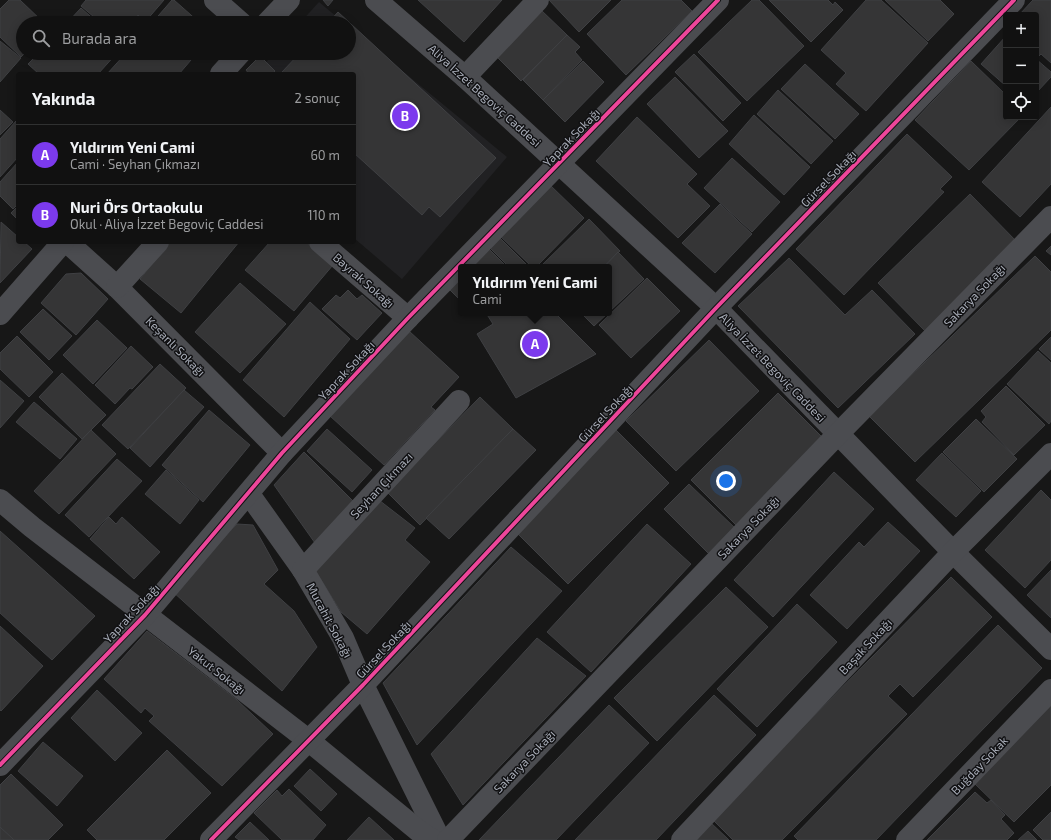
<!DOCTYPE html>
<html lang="tr">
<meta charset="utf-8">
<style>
:root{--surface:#111;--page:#1a1a1a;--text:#f1f3f6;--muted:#9c9d9f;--line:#303131;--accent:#7c3aed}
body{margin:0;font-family:"Exo 2",sans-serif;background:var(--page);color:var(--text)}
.controls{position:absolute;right:12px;top:12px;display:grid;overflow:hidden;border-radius:4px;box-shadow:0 2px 10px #0003}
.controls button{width:36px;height:36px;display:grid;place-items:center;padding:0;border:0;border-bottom:1px solid var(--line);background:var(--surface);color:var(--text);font:20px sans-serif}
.you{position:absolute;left:726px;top:481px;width:14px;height:14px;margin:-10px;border:3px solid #fff;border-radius:50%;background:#1a73e8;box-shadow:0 0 0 6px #1a73e833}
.badge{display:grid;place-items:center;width:26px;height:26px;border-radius:50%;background:var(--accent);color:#fff;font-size:13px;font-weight:700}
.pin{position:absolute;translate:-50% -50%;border:2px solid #fff;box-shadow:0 1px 4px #0006}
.popup{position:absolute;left:458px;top:264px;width:154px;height:52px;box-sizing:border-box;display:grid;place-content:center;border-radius:4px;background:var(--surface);filter:drop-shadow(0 1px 3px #0005);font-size:13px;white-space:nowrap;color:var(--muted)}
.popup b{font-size:15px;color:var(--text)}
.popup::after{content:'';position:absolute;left:50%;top:100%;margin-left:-8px;border:8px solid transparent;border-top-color:var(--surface)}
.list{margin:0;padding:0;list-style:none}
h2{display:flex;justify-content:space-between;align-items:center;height:52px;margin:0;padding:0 16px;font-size:17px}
h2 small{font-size:13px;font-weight:400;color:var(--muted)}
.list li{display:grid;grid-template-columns:26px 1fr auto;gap:12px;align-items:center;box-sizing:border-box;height:60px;padding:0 16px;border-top:1px solid var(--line)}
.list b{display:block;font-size:15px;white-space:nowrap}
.list p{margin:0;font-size:13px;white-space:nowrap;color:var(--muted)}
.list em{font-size:13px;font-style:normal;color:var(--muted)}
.icon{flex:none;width:22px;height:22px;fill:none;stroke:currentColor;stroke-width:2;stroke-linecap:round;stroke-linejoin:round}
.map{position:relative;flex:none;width:1051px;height:840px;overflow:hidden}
.search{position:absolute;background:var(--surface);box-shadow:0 2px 10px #0003;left:16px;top:16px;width:340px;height:44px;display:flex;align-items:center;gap:10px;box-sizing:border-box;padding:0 14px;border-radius:22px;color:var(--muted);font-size:15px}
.panel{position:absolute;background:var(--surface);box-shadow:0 2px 10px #0003;left:16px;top:72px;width:340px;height:172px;border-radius:4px}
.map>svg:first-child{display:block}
</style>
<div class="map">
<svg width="1051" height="840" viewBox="0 0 1051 840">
<rect width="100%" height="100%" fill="#171717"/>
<g fill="#212123">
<path d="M 319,2 L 344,23 L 300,23 Z"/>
<path d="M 349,27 L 507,157 L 402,279 L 354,238 L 354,74 L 256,74 L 274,53 L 349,53 Z"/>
</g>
<g fill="#353536" stroke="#3f4043">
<path d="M 9,0 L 20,0 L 44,23 L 23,23 L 23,53 L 25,53 L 21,57 L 0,37 L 0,9 Z"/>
<path d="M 86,0 L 164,0 L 145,22 L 138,15 L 131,23 L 101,23 L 81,6 Z"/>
<path d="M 172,0 L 174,0 L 200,23 L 152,23 Z"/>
<path d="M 323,0 L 333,0 L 328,6 Z"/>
<path d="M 418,0 L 502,0 L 464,42 Z"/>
<path d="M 549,0 L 611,0 L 579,32 Z"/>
<path d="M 622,0 L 681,0 L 692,11 L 626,75 L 587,34 Z"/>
<path d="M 752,0 L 759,0 L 804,46 L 747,101 L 698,52 Z"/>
<path d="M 769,0 L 828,0 L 833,5 L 835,2 L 843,10 L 811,42 Z"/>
<path d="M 866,0 L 881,0 L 928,43 L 866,111 L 836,84 L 846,73 L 821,50 Z"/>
<path d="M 885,0 L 940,0 L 954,14 L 928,41 Z"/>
<path d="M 1033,0 L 1051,0 L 1051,63 L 1041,54 L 1037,58 L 1036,57 L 1036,15 L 1019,15 Z"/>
<path d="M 81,8 L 98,23 L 67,23 Z"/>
<path d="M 540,9 L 567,35 L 521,81 L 495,55 Z"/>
<path d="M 338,12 L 496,158 L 440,217 L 429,207 L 422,215 L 354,153 L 354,74 L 285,74 L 282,72 L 300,53 L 349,53 L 349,23 L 328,23 Z"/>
<path d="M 567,35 L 580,47 L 575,52 L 582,60 L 543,100 L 523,80 Z"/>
<path d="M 1006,36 L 1006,86 L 981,64 Z"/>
<path d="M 0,41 L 21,58 L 0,82 Z"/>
<path d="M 39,53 L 117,53 L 98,74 L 39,74 L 28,64 Z"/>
<path d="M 126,53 L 197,53 L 179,74 L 107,74 Z"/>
<path d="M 694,54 L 741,103 L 723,121 L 675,72 Z"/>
<path d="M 260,56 L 275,71 L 272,74 L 249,74 L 246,70 Z"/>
<path d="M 1036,59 L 1051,72 L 1051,77 L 1036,93 Z"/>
<path d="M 583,61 L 604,82 L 565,122 L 543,100 Z"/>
<path d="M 971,61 L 1006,95 L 1006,117 L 1021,117 L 969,170 L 915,120 Z"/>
<path d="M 805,64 L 859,114 L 835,139 L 781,89 Z"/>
<path d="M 675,77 L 728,131 L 699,158 L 647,104 Z"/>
<path d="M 778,90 L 833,141 L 811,164 L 757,114 Z"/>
<path d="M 1051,107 L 1051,184 L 1020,217 L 982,182 Z"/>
<path d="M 0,110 L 13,122 L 0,135 Z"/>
<path d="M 754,115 L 810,167 L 784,195 L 729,144 Z"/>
<path d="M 637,117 L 697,174 L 687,184 L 710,206 L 678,238 L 596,161 Z"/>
<path d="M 16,121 L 18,123 L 18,157 L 0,177 L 0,139 Z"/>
<path d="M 907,134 L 952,177 L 940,189 L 944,192 L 844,295 L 796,249 Z"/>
<path d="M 732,158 L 780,202 L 752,232 L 704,188 Z"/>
<path d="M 18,162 L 18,204 L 13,209 L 0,196 L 0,182 Z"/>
<path d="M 548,183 L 584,218 L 536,267 L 532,267 L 498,234 Z"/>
<path d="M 970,194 L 1020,245 L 928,334 L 878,283 Z"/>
<path d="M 720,204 L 752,234 L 715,273 L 682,243 Z"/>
<path d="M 18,206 L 18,220 L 11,213 Z"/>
<path d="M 589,219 L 620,251 L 603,267 L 540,267 Z"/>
<path d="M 1,222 L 18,237 L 18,242 L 24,242 L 32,249 L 0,283 Z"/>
<path d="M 497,235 L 529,267 L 509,267 L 487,245 Z"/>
<path d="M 170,242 L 239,242 L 181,313 L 140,279 Z"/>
<path d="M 270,242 L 306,242 L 333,265 L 294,311 L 245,270 Z"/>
<path d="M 486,246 L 507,267 L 465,267 Z"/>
<path d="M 1051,246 L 1051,255 L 1046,251 Z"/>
<path d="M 618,252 L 644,279 L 609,312 L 609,267 L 604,267 Z"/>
<path d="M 1035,256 L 1051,272 L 1051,330 L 915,462 L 869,416 Z"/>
<path d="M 789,258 L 845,315 L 872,290 L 915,334 L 838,408 L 738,306 Z"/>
<path d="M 461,271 L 461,301 L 446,286 Z"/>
<path d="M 81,273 L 108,299 L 76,335 L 41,303 L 66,274 Z"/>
<path d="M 647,278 L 680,311 L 631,358 L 599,325 Z"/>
<path d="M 240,283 L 286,324 L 240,373 L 195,332 Z"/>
<path d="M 348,290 L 357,299 L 362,295 L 382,313 L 357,340 L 322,309 L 336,295 L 340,298 Z"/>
<path d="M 310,302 L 350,339 L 284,417 L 243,380 Z"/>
<path d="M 43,309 L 72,336 L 49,360 L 20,332 Z"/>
<path d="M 486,313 L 508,313 L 510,316 L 516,313 L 555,313 L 596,354 L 516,398 L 477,334 L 493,324 Z"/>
<path d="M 581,313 L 608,313 L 594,326 Z"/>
<path d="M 97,320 L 127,348 L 93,384 L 63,355 Z"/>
<path d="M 409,331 L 459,377 L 431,407 L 435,410 L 384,465 L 330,416 Z"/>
<path d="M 17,336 L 53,372 L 29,397 L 0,369 L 0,353 Z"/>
<path d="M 1051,337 L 1051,360 L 1039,349 Z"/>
<path d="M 709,340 L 759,391 L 676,471 L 626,421 Z"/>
<path d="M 131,346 L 153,367 L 132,389 L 130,388 L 115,404 L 95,385 Z"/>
<path d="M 1038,351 L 1051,363 L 1051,421 L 1049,424 L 1007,384 Z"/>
<path d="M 160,364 L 186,388 L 128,449 L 102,425 Z"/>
<path d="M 62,373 L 106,415 L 82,439 L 39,397 Z"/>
<path d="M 0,380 L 24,401 L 0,428 Z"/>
<path d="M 1006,386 L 1045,425 L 1014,455 L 982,422 L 986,417 L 981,411 Z"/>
<path d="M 184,390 L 204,407 L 150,467 L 130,448 Z"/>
<path d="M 778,393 L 825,440 L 738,527 L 691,480 Z"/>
<path d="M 480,397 L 513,429 L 420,525 L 387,492 Z"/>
<path d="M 34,402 L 77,439 L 60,459 L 16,422 Z"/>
<path d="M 209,410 L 250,445 L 203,502 L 162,465 Z"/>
<path d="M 976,419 L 1017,459 L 984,492 L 943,452 Z"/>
<path d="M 327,429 L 372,470 L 352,492 L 307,451 Z"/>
<path d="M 513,429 L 536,450 L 449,539 L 426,518 Z"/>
<path d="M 615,429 L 669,483 L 568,584 L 513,529 Z"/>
<path d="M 91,430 L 116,454 L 59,514 L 34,491 Z"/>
<path d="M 304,452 L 354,502 L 315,543 L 274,485 Z"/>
<path d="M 942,453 L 981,491 L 956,517 L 916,480 Z"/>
<path d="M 117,459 L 142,481 L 89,537 L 65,515 Z"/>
<path d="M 166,470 L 199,500 L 180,524 L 145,494 Z"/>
<path d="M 834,472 L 874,509 L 773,617 L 734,580 Z"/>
<path d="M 689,484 L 735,528 L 709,554 L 664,509 Z"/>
<path d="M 1041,490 L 1051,500 L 1051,560 L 1025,588 L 985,550 Z"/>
<path d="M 375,497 L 415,528 L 405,540 L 430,562 L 367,634 L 341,612 L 315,570 Z"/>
<path d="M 109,517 L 116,524 L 122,517 L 160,552 L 134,579 L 90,539 Z"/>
<path d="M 888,522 L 920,551 L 847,629 L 810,595 L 859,542 L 864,547 Z"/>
<path d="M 237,524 L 253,525 L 278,570 L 264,584 L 294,611 L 317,647 L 282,691 L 172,591 Z"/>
<path d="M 647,524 L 691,564 L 591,672 L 547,632 Z"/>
<path d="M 0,531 L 95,616 L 52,660 L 0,613 Z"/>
<path d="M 511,547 L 562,591 L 417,745 L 383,683 Z"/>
<path d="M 1051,570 L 1051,618 L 1027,595 Z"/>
<path d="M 951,577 L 992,617 L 913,697 L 900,684 L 888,696 L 907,714 L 782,840 L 733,840 L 712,819 Z"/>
<path d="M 726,587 L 768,627 L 657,741 L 614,698 Z"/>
<path d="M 797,604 L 837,642 L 757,727 L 717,689 Z"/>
<path d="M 998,625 L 1042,668 L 876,840 L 798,840 L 794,836 Z"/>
<path d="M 0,626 L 43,666 L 1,711 L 0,710 Z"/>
<path d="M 147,631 L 236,699 L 273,734 L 222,786 L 149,721 L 154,716 L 145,708 L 141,713 L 104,679 Z"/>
<path d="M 537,638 L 586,676 L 463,805 L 431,754 Z"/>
<path d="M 97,690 L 142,733 L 115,761 L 71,718 Z"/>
<path d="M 714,695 L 756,735 L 656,840 L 575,840 Z"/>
<path d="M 1051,704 L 1051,785 L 1014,822 L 973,782 Z"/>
<path d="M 609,705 L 649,743 L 556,840 L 479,840 Z"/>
<path d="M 43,742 L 83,776 L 57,806 L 18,771 Z"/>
<path d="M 167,750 L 211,793 L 164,840 L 97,840 L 87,830 Z"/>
<path d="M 310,769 L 337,794 L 321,811 L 294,786 Z"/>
<path d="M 11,774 L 63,825 L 48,840 L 14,840 L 0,827 L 0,785 Z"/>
<path d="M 289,789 L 326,825 L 313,840 L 282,840 L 254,813 L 277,790 L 282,796 Z"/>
<path d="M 975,792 L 987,803 L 991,800 L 1005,815 L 1001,819 L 1014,833 L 1007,840 L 927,840 Z"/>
<path d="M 1051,812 L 1051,840 L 1043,840 L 1033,830 Z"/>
<path d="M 369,817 L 394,840 L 347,840 Z"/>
<path d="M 709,821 L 729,840 L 691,840 Z"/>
<path d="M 250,822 L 269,840 L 239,840 L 235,837 Z"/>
<path d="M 0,827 L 14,840 L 0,840 Z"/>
<path d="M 1028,831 L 1037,840 L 1018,840 Z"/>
</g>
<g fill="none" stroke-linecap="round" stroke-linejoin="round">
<g stroke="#4b4c50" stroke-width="22">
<path d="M 215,0 L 241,23"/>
<path d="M 376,0 L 465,77 L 716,308 L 953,552 L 1051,649"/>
<path d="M 267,23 L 289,0"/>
<path d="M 221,74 L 240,53"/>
<path d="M 465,77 L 538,0"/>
<path d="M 67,242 L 117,287 L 282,453"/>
<path d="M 320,242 L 408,318"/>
<path d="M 117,287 L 158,242"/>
<path d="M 0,314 L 63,242"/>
<path d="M 249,494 L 303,570 L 343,638 L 363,685 L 440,840"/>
<path d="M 0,500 L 32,527 L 308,740 L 420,832 L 433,840"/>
<path d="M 303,570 L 459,401"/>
<path d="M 0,765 L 145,615 L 282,453 L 408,318 L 718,0"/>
<path d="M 211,840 L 363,685 L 716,308 L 1014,0"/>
<path d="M 448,840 L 834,438 L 1051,217"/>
<path d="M 682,840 L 953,552 L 1051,454"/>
<path d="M 907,840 L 1051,690"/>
</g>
<g stroke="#111113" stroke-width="6">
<g id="cycleway">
<path d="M 0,765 L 145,615 L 282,453 L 408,318 L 718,0"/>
<path d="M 211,840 L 363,685 L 716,308 L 1014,0"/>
</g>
</g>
<use href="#cycleway" stroke="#ed469a" stroke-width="4"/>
</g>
<g text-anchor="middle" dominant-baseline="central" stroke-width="3" stroke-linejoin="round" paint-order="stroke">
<g font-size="12" fill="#a8adb8" stroke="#111113">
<text transform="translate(485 95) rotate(42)">Aliya İzzet Begoviç Caddesi</text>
<text transform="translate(571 137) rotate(-46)">Yaprak Sokağı</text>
<text transform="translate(828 178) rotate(-46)">Gürsel Sokağı</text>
<text transform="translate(364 280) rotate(41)">Bayrak Sokağı</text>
<text transform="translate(974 295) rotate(-46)">Sakarya Sokağı</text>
<text transform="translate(176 346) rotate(45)">Keşanlı Sokağı</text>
<text transform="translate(773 367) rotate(46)">Aliya İzzet Begoviç Caddesi</text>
<text transform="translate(346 370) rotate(-47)">Yaprak Sokağı</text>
<text transform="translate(605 413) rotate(-47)">Gürsel Sokağı</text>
<text transform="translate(381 485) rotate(-47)">Seyhan Çıkmazı</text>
<text transform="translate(748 527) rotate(-46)">Sakarya Sokağı</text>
<text transform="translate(131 613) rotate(-47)">Yaprak Sokağı</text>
<text transform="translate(330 620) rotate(62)">Mucahit Sokağı</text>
<text transform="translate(865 646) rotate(-47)">Başak Sokağı</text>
<text transform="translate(383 649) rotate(-47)">Gürsel Sokağı</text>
<text transform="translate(217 670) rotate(38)">Yakut Sokağı</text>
<text transform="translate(524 761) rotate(-46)">Sakarya Sokağı</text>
<text transform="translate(979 765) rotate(-46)">Buğday Sokak</text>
</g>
</g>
</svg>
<div class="controls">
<button>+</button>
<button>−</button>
<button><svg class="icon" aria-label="locate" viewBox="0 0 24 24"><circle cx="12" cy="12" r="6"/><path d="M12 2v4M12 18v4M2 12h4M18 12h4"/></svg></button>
</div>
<div class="you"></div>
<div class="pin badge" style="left:535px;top:344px">A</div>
<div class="popup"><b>Yıldırım Yeni Cami</b>Cami</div>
<div class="pin badge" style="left:405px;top:116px">B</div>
<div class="search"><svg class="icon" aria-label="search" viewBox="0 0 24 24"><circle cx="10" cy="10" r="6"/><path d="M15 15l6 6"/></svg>Burada ara</div>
<section class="panel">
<h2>Yakında<small>2 sonuç</small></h2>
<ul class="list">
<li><span class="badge">A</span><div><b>Yıldırım Yeni Cami</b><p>Cami · Seyhan Çıkmazı</p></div><em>60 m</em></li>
<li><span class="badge">B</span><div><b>Nuri Örs Ortaokulu</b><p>Okul · Aliya İzzet Begoviç Caddesi</p></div><em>110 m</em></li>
</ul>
</section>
</div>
